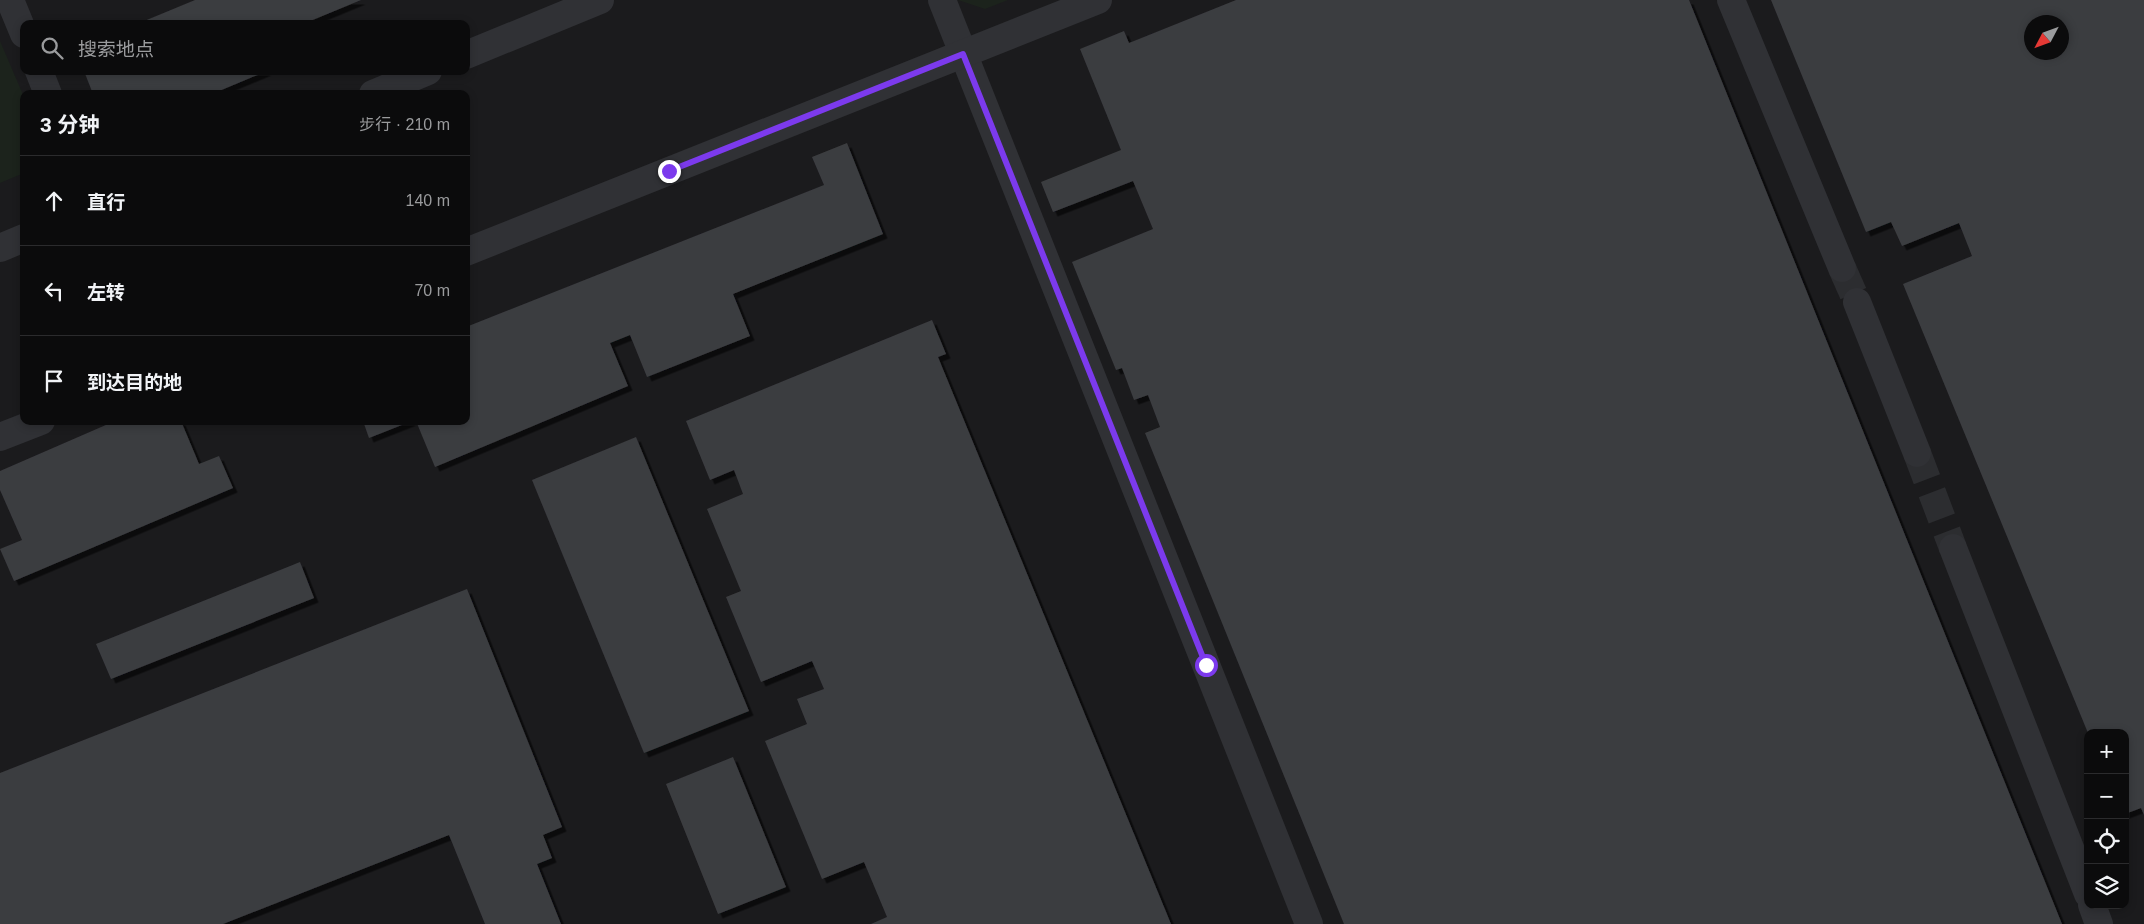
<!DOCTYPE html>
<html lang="zh">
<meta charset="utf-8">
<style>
:root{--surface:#0b0b0c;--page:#141415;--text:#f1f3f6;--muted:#9a9b9d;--line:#2b2b2d}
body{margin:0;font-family:Helvetica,"Noto Sans SC",sans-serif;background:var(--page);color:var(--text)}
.controls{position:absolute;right:15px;bottom:15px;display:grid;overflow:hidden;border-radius:10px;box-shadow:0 2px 8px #0003}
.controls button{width:45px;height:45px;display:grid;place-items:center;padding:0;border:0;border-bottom:1px solid var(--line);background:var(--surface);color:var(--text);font:25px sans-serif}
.compass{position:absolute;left:2024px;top:15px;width:45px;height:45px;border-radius:50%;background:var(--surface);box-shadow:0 2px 8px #0003;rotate:229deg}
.stop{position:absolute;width:15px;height:15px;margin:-11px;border:4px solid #7c3aed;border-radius:50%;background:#fff}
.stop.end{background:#7c3aed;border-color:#fff;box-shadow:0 1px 5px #0008}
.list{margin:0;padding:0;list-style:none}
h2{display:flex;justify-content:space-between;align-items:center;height:65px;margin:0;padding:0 20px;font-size:21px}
h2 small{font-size:16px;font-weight:400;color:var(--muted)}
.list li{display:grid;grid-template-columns:32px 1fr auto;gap:15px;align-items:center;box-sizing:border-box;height:90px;padding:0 20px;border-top:1px solid var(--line)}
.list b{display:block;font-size:19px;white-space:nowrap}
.list em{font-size:16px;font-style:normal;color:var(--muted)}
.icon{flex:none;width:28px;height:28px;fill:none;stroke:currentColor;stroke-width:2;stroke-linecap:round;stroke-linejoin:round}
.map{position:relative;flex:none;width:2144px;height:924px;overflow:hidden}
.search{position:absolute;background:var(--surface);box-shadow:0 2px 8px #0003;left:20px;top:20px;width:450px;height:55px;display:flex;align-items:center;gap:12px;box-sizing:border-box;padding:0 18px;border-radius:10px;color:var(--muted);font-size:19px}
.panel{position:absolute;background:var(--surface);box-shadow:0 2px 8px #0003;left:20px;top:90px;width:450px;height:335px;border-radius:10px}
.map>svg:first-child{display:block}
</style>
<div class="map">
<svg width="2144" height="924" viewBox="0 0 2144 924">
<defs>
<filter id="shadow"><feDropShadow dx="4.5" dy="4.5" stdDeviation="0" flood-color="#0009"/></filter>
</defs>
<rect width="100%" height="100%" fill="#0f0f10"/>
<path fill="#1b1b1d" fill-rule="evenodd" d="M 0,0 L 2144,0 L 2144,924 L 0,924 ZM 2032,22 L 2062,22 L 2062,52 L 2032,52 ZM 24,24 L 466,24 L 466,71 L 24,71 ZM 24,94 L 466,94 L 466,421 L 24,421 ZM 2088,733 L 2125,733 L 2125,905 L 2088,905 Z"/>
<g fill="#1c231c">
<path d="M 958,0 L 1008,0 L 985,9 Z"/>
<path d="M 0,41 L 24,97 L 24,173 L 0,183 Z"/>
</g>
<g fill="#3b3c40" fill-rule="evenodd" filter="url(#shadow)">
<path d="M 195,0 L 361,0 L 303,24 L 137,24 Z"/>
<path d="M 1236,0 L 1689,0 L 2062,924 L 1344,924 L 1145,433 L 1160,427 L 1148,395 L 1134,400 L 1122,368 L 1116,370 L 1072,262 L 1153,229 L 1133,181 L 1053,212 L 1041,182 L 1121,150 L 1080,49 L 1124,31 L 1129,43 Z"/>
<path d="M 1771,0 L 2144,0 L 2144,815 L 2141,808 L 2125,814 L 2125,733 L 2088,733 L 1903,284 L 1972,256 L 1959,223 L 1902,246 L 1891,222 L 1866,232 ZM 2032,22 L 2062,22 L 2062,52 L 2032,52 Z"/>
<path d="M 84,71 L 267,71 L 212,94 L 93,94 Z"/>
<path d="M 847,143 L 883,234 L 733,294 L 750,336 L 647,377 L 630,335 L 610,343 L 628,386 L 435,467 L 416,421 L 466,421 L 466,327 L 824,185 L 812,157 Z"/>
<path d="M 932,320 L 946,354 L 938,357 L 1171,924 L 871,924 L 887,917 L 864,862 L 822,879 L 765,741 L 807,724 L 797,699 L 824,689 L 812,661 L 761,682 L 726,597 L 741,591 L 707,509 L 743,494 L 734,470 L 710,480 L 686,421 Z"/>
<path d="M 115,421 L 181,421 L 199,464 L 219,456 L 233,488 L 14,581 L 0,549 L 22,540 L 0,490 L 0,471 Z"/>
<path d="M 363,421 L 412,421 L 369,438 Z"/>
<path d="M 636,437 L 749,711 L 644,753 L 532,480 Z"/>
<path d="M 300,562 L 314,598 L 111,679 L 96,644 Z"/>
<path d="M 467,589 L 562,827 L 543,835 L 552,858 L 537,864 L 561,924 L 485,924 L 449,835 L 223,924 L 0,924 L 0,773 Z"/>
<path d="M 733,757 L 786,887 L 718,914 L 666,784 Z"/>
</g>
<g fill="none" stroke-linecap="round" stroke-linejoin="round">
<g stroke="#2c2d30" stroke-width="28" stroke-dasharray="28 14" stroke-linecap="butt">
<path d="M 1842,268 L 1857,302"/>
<path d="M 1917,453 L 1953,548"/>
</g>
<g stroke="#303135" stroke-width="28">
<path d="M 10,0 L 24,34"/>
<path d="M 942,0 L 1309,924"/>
<path d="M 1731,0 L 1842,268"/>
<path d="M 466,55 L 600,0"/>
<path d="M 39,71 L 48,94"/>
<path d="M 373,94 L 428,71"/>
<path d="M 0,248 L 24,238"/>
<path d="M 466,252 L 1098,0"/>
<path d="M 1857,302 L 1917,453"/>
<path d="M 0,437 L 41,421"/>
<path d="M 1953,548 L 2088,894"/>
<path d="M 2092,905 L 2099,924"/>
</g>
</g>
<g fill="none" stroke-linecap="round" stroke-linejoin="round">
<path stroke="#7c3aed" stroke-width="6" d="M 669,171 L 963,54 L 1206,665"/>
</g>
</svg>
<div class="controls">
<button>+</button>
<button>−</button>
<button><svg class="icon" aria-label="locate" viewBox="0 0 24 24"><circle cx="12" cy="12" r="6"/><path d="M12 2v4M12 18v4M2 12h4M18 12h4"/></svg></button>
<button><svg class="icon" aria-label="layers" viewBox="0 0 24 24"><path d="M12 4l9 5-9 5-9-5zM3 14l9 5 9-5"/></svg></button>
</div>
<svg class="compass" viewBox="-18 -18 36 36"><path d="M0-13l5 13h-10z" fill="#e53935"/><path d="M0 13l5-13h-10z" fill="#9a9b9d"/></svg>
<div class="stop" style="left:1206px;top:665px"></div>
<div class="stop end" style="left:669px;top:171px"></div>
<div class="search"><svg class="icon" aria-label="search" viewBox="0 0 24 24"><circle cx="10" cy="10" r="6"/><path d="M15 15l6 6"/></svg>搜索地点</div>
<section class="panel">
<h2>3 分钟<small>步行 · 210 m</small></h2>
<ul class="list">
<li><svg class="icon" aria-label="ahead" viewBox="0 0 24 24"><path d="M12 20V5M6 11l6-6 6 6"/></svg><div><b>直行</b></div><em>140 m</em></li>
<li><svg class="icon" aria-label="left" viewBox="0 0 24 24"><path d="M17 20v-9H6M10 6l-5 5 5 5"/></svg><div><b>左转</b></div><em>70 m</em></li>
<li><svg class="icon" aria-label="arrive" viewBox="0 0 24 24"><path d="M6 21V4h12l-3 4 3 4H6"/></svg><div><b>到达目的地</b></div></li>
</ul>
</section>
</div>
